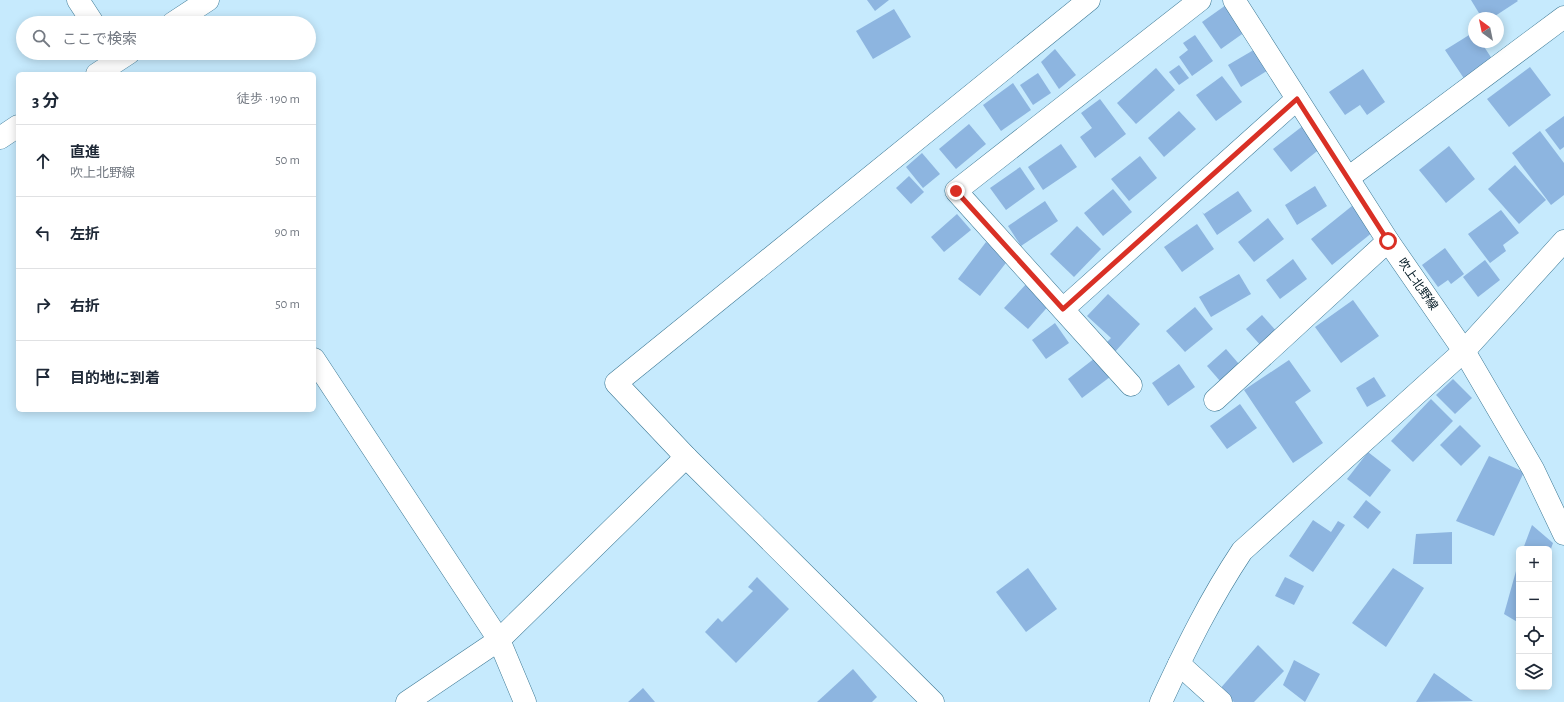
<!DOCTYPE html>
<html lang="ja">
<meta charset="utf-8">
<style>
:root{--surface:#fff;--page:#f2f2f3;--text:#1f2937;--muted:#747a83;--line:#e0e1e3}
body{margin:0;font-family:"Alegreya Sans","Noto Sans JP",sans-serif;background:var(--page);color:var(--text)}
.controls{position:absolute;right:12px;bottom:12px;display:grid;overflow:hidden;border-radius:6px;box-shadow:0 2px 10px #0003}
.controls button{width:36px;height:36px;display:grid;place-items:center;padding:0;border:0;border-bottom:1px solid var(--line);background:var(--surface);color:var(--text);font:20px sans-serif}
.compass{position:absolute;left:1468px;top:12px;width:36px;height:36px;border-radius:50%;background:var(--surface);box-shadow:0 2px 10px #0003;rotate:327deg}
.stop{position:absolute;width:12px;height:12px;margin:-9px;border:3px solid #d93025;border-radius:50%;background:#fff}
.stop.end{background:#d93025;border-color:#fff;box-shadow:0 1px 4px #0008}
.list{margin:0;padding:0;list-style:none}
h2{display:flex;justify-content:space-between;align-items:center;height:52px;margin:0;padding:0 16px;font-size:17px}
h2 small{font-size:13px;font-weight:400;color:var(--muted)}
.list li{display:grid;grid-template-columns:26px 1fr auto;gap:12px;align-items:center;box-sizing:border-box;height:72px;padding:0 16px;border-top:1px solid var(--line)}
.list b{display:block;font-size:15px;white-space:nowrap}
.list p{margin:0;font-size:13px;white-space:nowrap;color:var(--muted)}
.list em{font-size:13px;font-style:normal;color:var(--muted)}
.icon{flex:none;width:22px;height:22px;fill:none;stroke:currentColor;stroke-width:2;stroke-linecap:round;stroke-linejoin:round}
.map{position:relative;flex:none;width:1564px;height:702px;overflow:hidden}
.search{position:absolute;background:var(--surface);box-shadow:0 2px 10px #0003;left:16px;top:16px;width:300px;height:44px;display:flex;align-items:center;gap:10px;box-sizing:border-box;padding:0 14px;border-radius:22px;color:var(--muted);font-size:15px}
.panel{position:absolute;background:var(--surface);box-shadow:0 2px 10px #0003;left:16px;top:72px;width:300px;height:340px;border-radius:6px}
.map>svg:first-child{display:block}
</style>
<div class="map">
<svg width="1564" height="702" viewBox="0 0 1564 702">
<rect width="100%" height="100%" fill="#c6eafd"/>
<g fill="#8db5e0">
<path d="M 867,0 L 889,0 L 875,11 Z"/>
<path d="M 1471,0 L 1517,0 L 1518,1 L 1492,18 L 1482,18 Z"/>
<path d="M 1226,5 L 1245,32 L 1221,49 L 1202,22 Z"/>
<path d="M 894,9 L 911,37 L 873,59 L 856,31 Z"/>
<path d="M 1474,32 L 1474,42 L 1481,42 L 1496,65 L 1467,83 L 1445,50 Z"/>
<path d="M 1195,35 L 1213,61 L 1192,76 L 1179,57 L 1188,50 L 1183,43 Z"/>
<path d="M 1257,48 L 1270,69 L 1241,87 L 1228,65 Z"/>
<path d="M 1055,49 L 1076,75 L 1059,89 L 1041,62 Z"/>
<path d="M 1179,65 L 1189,78 L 1179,85 L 1169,72 Z"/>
<path d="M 1530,67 L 1551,95 L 1509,127 L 1487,99 Z"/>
<path d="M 1156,68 L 1175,90 L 1136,124 L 1117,103 Z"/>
<path d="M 1363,69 L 1385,102 L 1367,115 L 1360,105 L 1345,115 L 1329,92 Z"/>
<path d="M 1038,73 L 1051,93 L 1033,105 L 1020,85 Z"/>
<path d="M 1222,76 L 1242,102 L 1216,121 L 1196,95 Z"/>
<path d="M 1013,83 L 1031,110 L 1001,131 L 983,105 Z"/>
<path d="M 1100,99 L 1126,134 L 1095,158 L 1080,137 L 1092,128 L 1081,113 Z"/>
<path d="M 1179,111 L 1196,129 L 1164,157 L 1148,138 Z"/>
<path d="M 1564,116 L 1564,147 L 1560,150 L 1545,130 Z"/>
<path d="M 969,124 L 986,144 L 956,169 L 939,149 Z"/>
<path d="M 1304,125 L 1321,148 L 1291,172 L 1273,149 Z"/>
<path d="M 1540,131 L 1564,163 L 1564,195 L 1551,205 L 1512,153 Z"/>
<path d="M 1061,144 L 1077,167 L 1043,190 L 1028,167 Z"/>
<path d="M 1449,146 L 1475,179 L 1446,203 L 1419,170 Z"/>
<path d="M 922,153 L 940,174 L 923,188 L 906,167 Z"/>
<path d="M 1140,156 L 1157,178 L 1129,201 L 1111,179 Z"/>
<path d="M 1515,165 L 1546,200 L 1519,224 L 1488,189 Z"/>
<path d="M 1020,167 L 1035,189 L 1006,210 L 990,188 Z"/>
<path d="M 909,176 L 924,192 L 911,204 L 896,188 Z"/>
<path d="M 1315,186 L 1327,206 L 1297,225 L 1285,205 Z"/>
<path d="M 1113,189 L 1132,212 L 1103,236 L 1084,213 Z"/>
<path d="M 1238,191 L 1252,211 L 1217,235 L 1202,212 L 1204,214 Z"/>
<path d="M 1045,201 L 1058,221 L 1021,246 L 1008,226 Z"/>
<path d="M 1352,206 L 1373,232 L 1332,265 L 1311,239 Z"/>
<path d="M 1501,210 L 1519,233 L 1503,245 L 1506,251 L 1490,263 L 1468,234 Z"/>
<path d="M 957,214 L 971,230 L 944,252 L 931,237 Z"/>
<path d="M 1268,218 L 1284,239 L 1254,262 L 1238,242 Z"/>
<path d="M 1197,224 L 1214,249 L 1182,272 L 1164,247 Z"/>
<path d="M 1077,226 L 1101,249 L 1074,277 L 1050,254 Z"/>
<path d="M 986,242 L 1009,259 L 980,296 L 958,279 Z"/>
<path d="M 1445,248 L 1464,274 L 1451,284 L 1448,280 L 1438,287 L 1422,265 Z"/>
<path d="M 1293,259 L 1307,279 L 1280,299 L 1266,280 Z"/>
<path d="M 1485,260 L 1500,280 L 1478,297 L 1463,277 Z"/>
<path d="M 1239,274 L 1251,294 L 1211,317 L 1199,297 Z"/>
<path d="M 1029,281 L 1052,302 L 1028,329 L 1004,308 Z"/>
<path d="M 1108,294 L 1140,324 L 1113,354 L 1104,345 L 1111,338 L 1087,316 Z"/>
<path d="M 1353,300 L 1379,336 L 1341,363 L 1315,327 Z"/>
<path d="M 1195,307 L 1213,329 L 1185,352 L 1166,331 Z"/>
<path d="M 1262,315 L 1278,333 L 1262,347 L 1246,329 Z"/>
<path d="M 1055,323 L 1069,343 L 1046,359 L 1032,340 Z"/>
<path d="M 1226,349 L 1239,364 L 1220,381 L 1207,366 Z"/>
<path d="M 1095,358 L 1110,377 L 1082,398 L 1068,379 Z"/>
<path d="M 1289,360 L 1311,391 L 1295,402 L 1323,443 L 1293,463 L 1244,390 Z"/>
<path d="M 1179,364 L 1195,387 L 1168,406 L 1152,383 Z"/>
<path d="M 1374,377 L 1386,396 L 1367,407 L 1356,388 Z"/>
<path d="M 1453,379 L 1472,398 L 1455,414 L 1436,395 Z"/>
<path d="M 1431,399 L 1453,421 L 1413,462 L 1391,441 Z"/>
<path d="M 1240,404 L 1257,428 L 1227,449 L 1210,426 Z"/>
<path d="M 1460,425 L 1481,446 L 1461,466 L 1440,445 Z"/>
<path d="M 1368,452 L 1391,470 L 1370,497 L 1347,479 Z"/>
<path d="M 1489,456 L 1524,472 L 1494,536 L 1456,521 Z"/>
<path d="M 1366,500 L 1381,512 L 1368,529 L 1353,517 Z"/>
<path d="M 1313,520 L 1331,532 L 1338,521 L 1345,525 L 1313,572 L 1289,556 Z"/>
<path d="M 1532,525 L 1553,543 L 1549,554 L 1549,549 L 1523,549 Z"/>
<path d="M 1452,532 L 1452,564 L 1413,564 L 1416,534 Z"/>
<path d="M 1028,568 L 1057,609 L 1026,632 L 996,592 Z"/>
<path d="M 1393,568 L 1424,588 L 1386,647 L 1352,623 Z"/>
<path d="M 1516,571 L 1519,572 L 1519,623 L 1504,614 Z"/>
<path d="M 757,577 L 789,609 L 736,663 L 705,632 L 718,618 L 722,622 L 753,591 L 748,587 Z"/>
<path d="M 1285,577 L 1304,586 L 1294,605 L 1275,596 Z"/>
<path d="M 1258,645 L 1284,671 L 1254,702 L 1234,702 L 1219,690 Z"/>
<path d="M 1294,660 L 1320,674 L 1305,702 L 1283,685 Z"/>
<path d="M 853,669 L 877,697 L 872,702 L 817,702 Z"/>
<path d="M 1434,673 L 1473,701 L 1416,702 Z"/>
<path d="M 643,688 L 655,702 L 628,702 Z"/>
</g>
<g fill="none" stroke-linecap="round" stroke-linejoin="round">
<g stroke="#3e7a96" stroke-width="23">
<g id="minor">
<path d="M 78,0 L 93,23"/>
<path d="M 173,23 L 208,0"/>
<path d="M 97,74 L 129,53"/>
<path d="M 0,138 L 18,126"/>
<path d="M 1348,178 L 1564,17"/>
<path d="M 1063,309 L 1297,99"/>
<path d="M 314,359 L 499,640 L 525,702"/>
<path d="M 1131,385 L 956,191 L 1200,0"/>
<path d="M 1215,400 L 1388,241"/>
<path d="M 1179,664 L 1221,702"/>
<path d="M 407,702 L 499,640 L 686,457"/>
<path d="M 933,702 L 686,457 L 616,383 L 1089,0"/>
<path d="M 1161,702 C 1185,650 1210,599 1242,551 L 1464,351 L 1564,241"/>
</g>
</g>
<g stroke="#3e7a96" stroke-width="23">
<path id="secondary" d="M 1234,0 L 1388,241 L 1464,351 L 1533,469 L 1564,534"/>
</g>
<use href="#minor" stroke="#fff" stroke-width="22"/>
<use href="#secondary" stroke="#fff" stroke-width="22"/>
</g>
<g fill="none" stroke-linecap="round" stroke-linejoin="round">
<path stroke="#d93025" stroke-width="5" d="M 956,191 L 1063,309 L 1297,99 L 1388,241"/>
</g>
<g text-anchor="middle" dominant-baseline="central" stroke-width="3" stroke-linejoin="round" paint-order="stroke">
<g font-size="12" fill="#011823" stroke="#fff">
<text transform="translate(1418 284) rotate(55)">吹上北野線</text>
</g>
</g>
</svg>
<div class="controls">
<button>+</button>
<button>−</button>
<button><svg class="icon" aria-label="locate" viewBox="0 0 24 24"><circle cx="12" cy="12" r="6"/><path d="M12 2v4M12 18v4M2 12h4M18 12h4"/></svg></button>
<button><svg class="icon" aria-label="layers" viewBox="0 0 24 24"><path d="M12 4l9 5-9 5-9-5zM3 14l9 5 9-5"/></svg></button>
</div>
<svg class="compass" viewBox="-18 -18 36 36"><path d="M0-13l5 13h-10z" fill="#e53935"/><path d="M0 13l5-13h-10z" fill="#747a83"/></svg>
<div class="stop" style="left:1388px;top:241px"></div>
<div class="stop end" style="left:956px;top:191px"></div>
<div class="search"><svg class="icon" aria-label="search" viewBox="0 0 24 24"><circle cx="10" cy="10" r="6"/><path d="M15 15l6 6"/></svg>ここで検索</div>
<section class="panel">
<h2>3 分<small>徒歩 · 190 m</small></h2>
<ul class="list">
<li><svg class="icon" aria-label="ahead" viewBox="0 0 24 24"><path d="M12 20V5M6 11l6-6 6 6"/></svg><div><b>直進</b><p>吹上北野線</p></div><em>50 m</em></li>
<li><svg class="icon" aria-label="left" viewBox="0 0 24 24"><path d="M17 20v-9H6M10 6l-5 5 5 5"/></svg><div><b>左折</b></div><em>90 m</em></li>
<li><svg class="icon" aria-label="right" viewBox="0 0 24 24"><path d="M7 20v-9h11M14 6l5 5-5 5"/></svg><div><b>右折</b></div><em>50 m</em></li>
<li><svg class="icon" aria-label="arrive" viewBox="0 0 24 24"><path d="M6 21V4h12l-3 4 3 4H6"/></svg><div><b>目的地に到着</b></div></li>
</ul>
</section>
</div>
